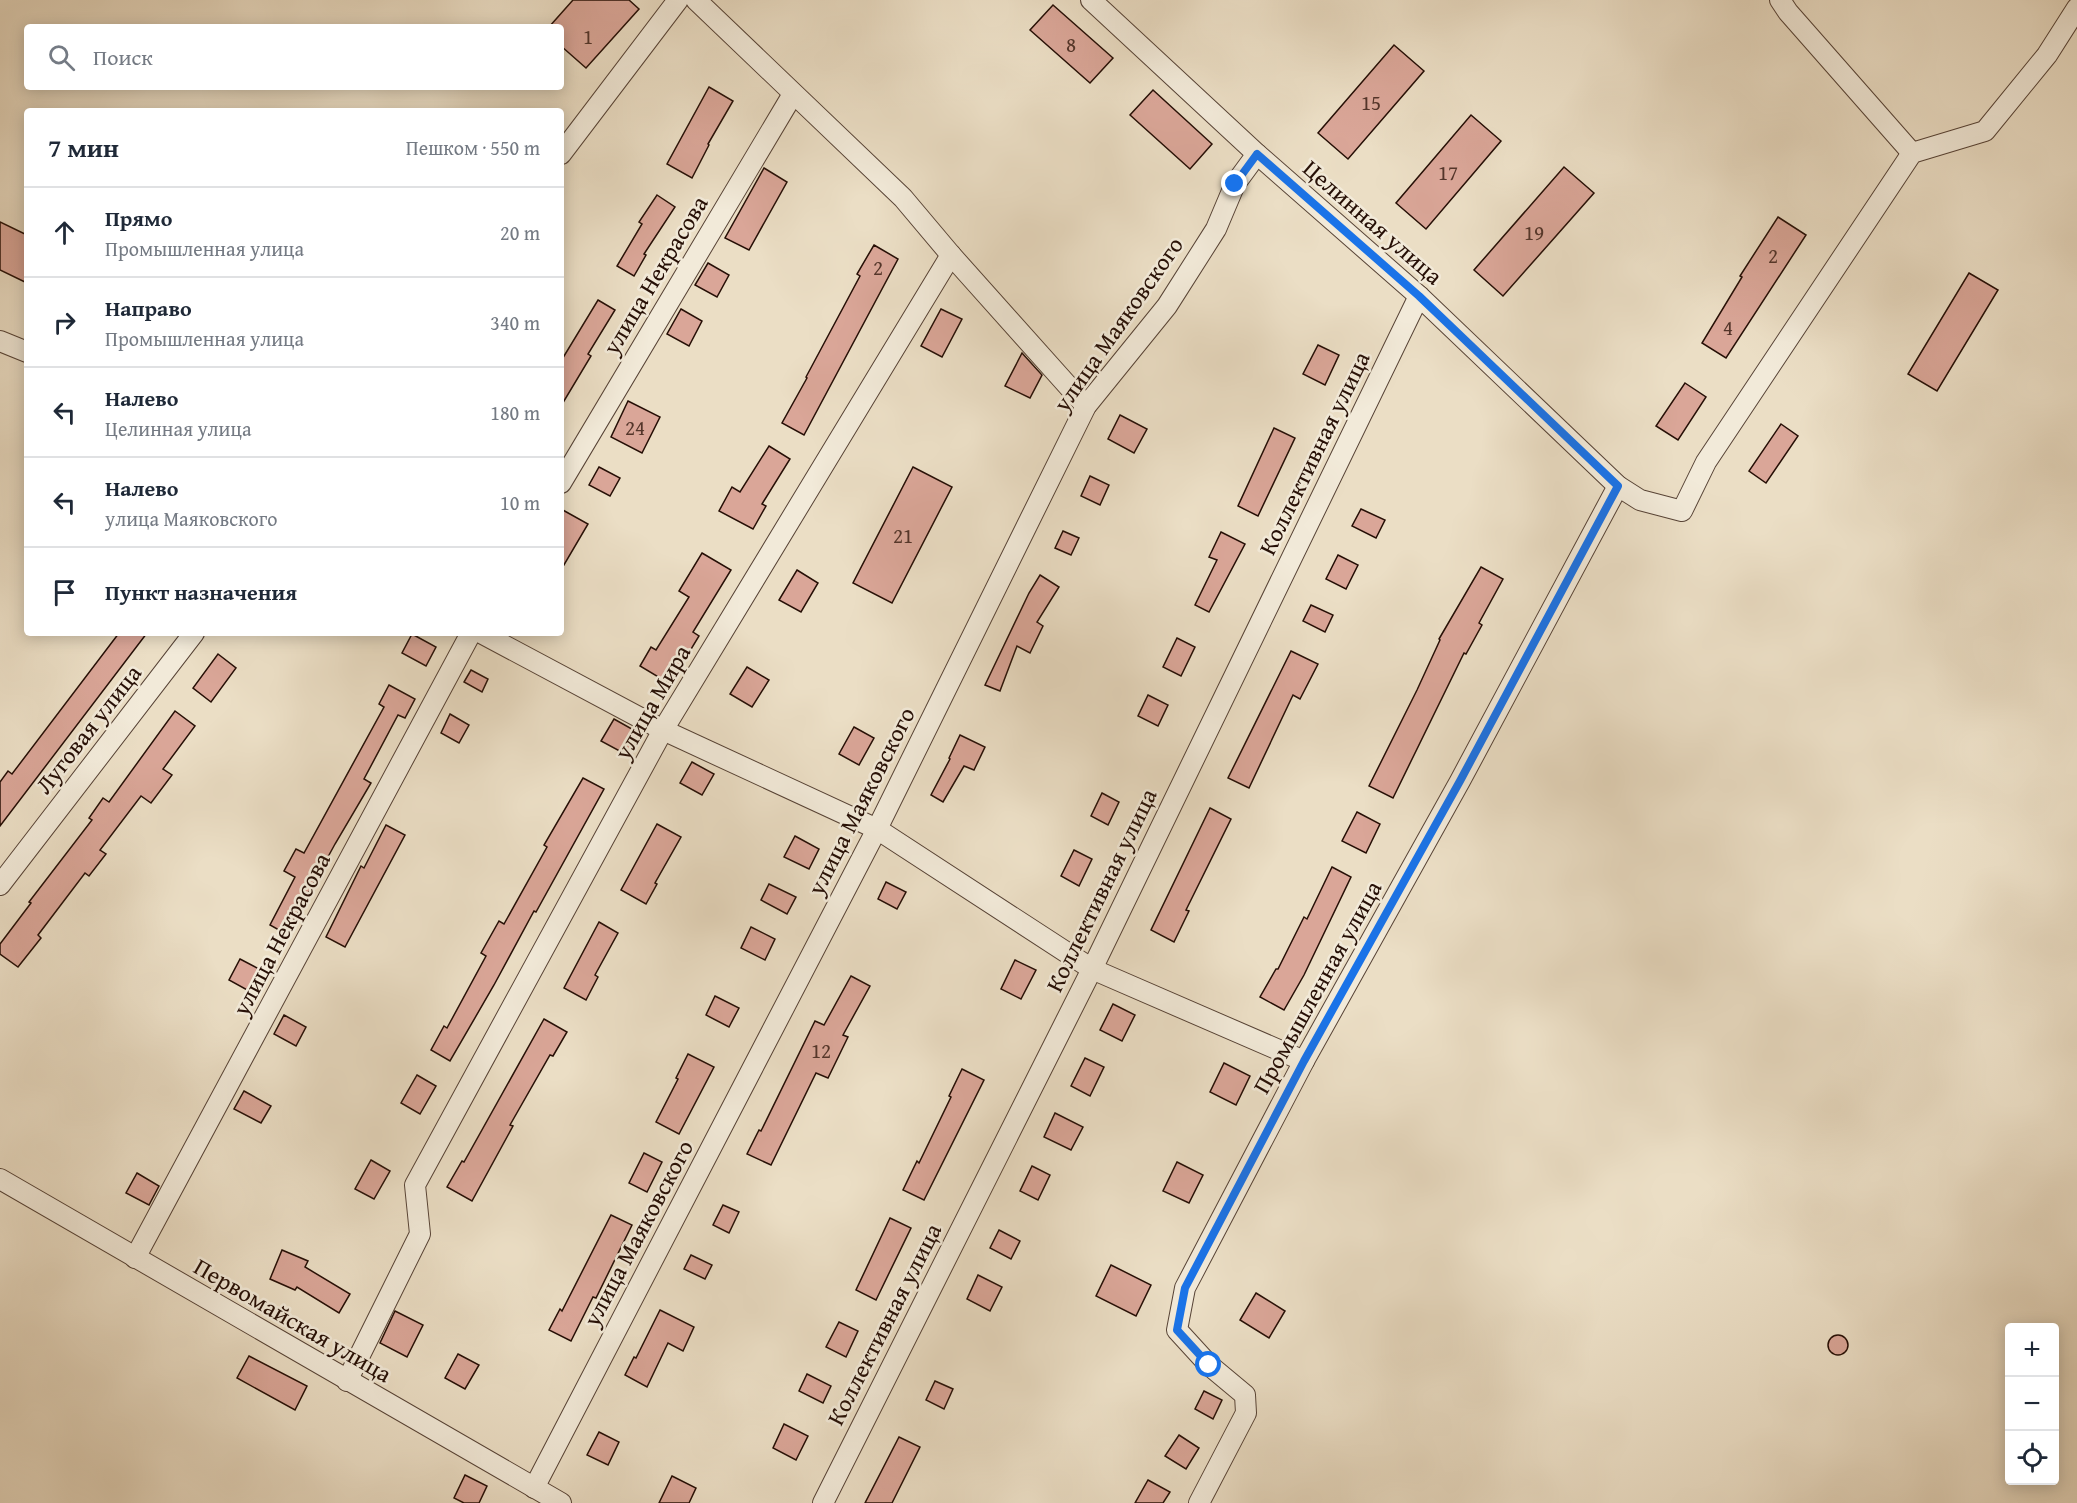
<!DOCTYPE html>
<html lang="ru">
<meta charset="utf-8">
<style>
:root{--surface:#fff;--page:#f6f6f7;--text:#1f2937;--muted:#747a83;--line:#e0e1e3}
body{margin:0;font-family:"Gentium Book Plus",serif;background:var(--page);color:var(--text)}
.controls{position:absolute;right:18px;bottom:18px;display:grid;overflow:hidden;border-radius:6px;box-shadow:0 3px 15px #0003}
.controls button{width:54px;height:54px;display:grid;place-items:center;padding:0;border:0;border-bottom:2px solid var(--line);background:var(--surface);color:var(--text);font:30px sans-serif}
.stop{position:absolute;width:18px;height:18px;margin:-14px;border:4px solid #1a73e8;border-radius:50%;background:#fff}
.stop.end{background:#1a73e8;border-color:#fff;box-shadow:0 2px 6px #0008}
.list{margin:0;padding:0;list-style:none}
h2{display:flex;justify-content:space-between;align-items:center;height:78px;margin:0;padding:0 24px;font-size:26px}
h2 small{font-size:20px;font-weight:400;color:var(--muted)}
.list li{display:grid;grid-template-columns:39px 1fr auto;gap:18px;align-items:center;box-sizing:border-box;height:90px;padding:0 24px;border-top:2px solid var(--line)}
.list b{display:block;font-size:22px;white-space:nowrap}
.list p{margin:0;font-size:20px;white-space:nowrap;color:var(--muted)}
.list em{font-size:20px;font-style:normal;color:var(--muted)}
.icon{flex:none;width:33px;height:33px;fill:none;stroke:currentColor;stroke-width:2;stroke-linecap:round;stroke-linejoin:round}
.map{position:relative;flex:none;width:2077px;height:1503px;overflow:hidden}
.search{position:absolute;background:var(--surface);box-shadow:0 3px 15px #0003;left:24px;top:24px;width:540px;height:66px;display:flex;align-items:center;gap:15px;box-sizing:border-box;padding:0 21px;border-radius:6px;color:var(--muted);font-size:22px}
.panel{position:absolute;background:var(--surface);box-shadow:0 3px 15px #0003;left:24px;top:108px;width:540px;height:528px;border-radius:6px}
.map>svg:first-child{display:block}
</style>
<div class="map">
<svg width="2077" height="1503" viewBox="0 0 2077 1503">
<rect width="100%" height="100%" fill="#ebdec5"/>
<filter id="stains"><feTurbulence type="fractalNoise" baseFrequency=".00333" numOctaves="4"/><feColorMatrix values="0 0 0 0 .2 0 0 0 0 .09 0 0 0 0 .02 0 0 0 .5 -.17"/></filter>
<radialGradient id="worn" r=".72"><stop offset=".6" stop-color="#630" stop-opacity="0"/><stop offset="1" stop-color="#630" stop-opacity=".3"/></radialGradient>
<g fill="#daa698" stroke="#260f06" stroke-width="1.5">
<path d="M 573,0 L 629,0 L 639,9 L 586,68 L 561,46 L 561,27 L 549,27 Z"/>
<path d="M 1053,5 L 1113,58 L 1090,83 L 1030,30 Z"/>
<path d="M 1394,45 L 1424,71 L 1348,159 L 1318,133 Z"/>
<path d="M 709,87 L 733,101 L 708,144 L 709,145 L 692,178 L 667,164 Z"/>
<path d="M 1153,90 L 1212,144 L 1190,169 L 1130,115 Z"/>
<path d="M 1471,115 L 1501,141 L 1426,229 L 1396,203 Z"/>
<path d="M 1564,167 L 1594,193 L 1503,296 L 1474,270 Z"/>
<path d="M 764,168 L 787,182 L 749,250 L 725,238 Z"/>
<path d="M 657,195 L 675,207 L 644,254 L 646,255 L 634,276 L 617,266 L 642,224 L 639,222 Z"/>
<path d="M 1778,217 L 1806,235 L 1726,358 L 1702,343 L 1742,277 L 1740,276 Z"/>
<path d="M 0,222 L 27,235 L 27,283 L 0,270 Z"/>
<path d="M 874,245 L 898,259 L 804,435 L 782,423 L 807,378 L 806,377 L 860,276 L 857,274 Z"/>
<path d="M 708,263 L 729,275 L 717,297 L 695,285 Z"/>
<path d="M 1969,273 L 1998,290 L 1937,391 L 1908,374 Z"/>
<path d="M 598,300 L 615,310 L 588,354 L 591,356 L 561,406 L 561,361 Z"/>
<path d="M 681,309 L 702,321 L 689,346 L 667,334 Z"/>
<path d="M 941,309 L 962,319 L 942,357 L 921,346 Z"/>
<path d="M 1318,345 L 1339,355 L 1325,385 L 1303,374 Z"/>
<path d="M 1022,353 L 1042,375 L 1030,398 L 1005,386 Z"/>
<path d="M 1685,383 L 1706,397 L 1678,440 L 1656,426 Z"/>
<path d="M 628,401 L 660,417 L 642,453 L 611,437 Z"/>
<path d="M 1120,415 L 1147,429 L 1134,453 L 1108,439 Z"/>
<path d="M 1781,424 L 1798,436 L 1766,483 L 1749,471 Z"/>
<path d="M 1274,428 L 1295,438 L 1258,516 L 1238,506 Z"/>
<path d="M 769,446 L 790,459 L 762,504 L 766,506 L 753,529 L 719,511 L 732,487 L 740,492 Z"/>
<path d="M 599,467 L 620,478 L 610,496 L 589,485 Z"/>
<path d="M 913,467 L 952,487 L 892,603 L 853,583 Z"/>
<path d="M 1090,476 L 1109,485 L 1100,505 L 1081,496 Z"/>
<path d="M 561,509 L 588,524 L 561,570 Z"/>
<path d="M 1361,509 L 1385,520 L 1376,538 L 1352,526 Z"/>
<path d="M 1063,531 L 1079,538 L 1071,555 L 1055,548 Z"/>
<path d="M 1221,532 L 1245,544 L 1209,612 L 1195,605 L 1217,560 L 1209,557 Z"/>
<path d="M 702,553 L 731,570 L 693,632 L 699,636 L 670,684 L 640,666 L 651,647 L 656,650 L 689,597 L 679,591 Z"/>
<path d="M 1338,555 L 1358,565 L 1346,589 L 1326,579 Z"/>
<path d="M 1481,567 L 1503,579 L 1479,623 L 1482,625 L 1466,654 L 1464,653 L 1393,798 L 1369,786 L 1417,690 L 1440,640 L 1439,639 Z"/>
<path d="M 797,570 L 818,583 L 801,612 L 779,600 Z"/>
<path d="M 1040,575 L 1059,587 L 1037,622 L 1043,626 L 1030,653 L 1017,646 L 1000,691 L 985,685 L 1029,593 Z"/>
<path d="M 1311,605 L 1333,615 L 1325,632 L 1303,621 Z"/>
<path d="M 119,633 L 147,633 L 0,826 L 0,782 L 8,771 L 12,774 Z"/>
<path d="M 412,634 L 436,647 L 426,666 L 402,653 Z"/>
<path d="M 1177,638 L 1195,647 L 1181,676 L 1163,667 Z"/>
<path d="M 1291,651 L 1318,664 L 1300,699 L 1293,695 L 1249,788 L 1228,778 Z"/>
<path d="M 218,654 L 236,668 L 211,702 L 193,688 Z"/>
<path d="M 747,667 L 769,680 L 752,707 L 730,694 Z"/>
<path d="M 471,670 L 488,679 L 482,692 L 464,682 Z"/>
<path d="M 389,685 L 415,699 L 405,718 L 398,715 L 364,779 L 371,783 L 335,844 L 286,934 L 270,925 L 295,877 L 284,871 L 296,849 L 304,853 L 384,707 L 379,704 Z"/>
<path d="M 1148,695 L 1168,705 L 1158,726 L 1138,716 Z"/>
<path d="M 175,711 L 195,726 L 163,769 L 172,775 L 151,803 L 141,796 L 100,850 L 106,854 L 89,876 L 85,873 L 38,935 L 41,938 L 18,967 L 0,954 L 0,944 L 31,903 L 29,902 L 92,820 L 89,818 L 103,798 L 109,802 Z"/>
<path d="M 450,714 L 469,725 L 459,743 L 441,733 Z"/>
<path d="M 614,719 L 639,733 L 627,755 L 601,741 Z"/>
<path d="M 854,727 L 874,738 L 859,765 L 839,754 Z"/>
<path d="M 960,735 L 985,747 L 974,770 L 964,766 L 943,802 L 931,795 L 950,759 L 949,758 Z"/>
<path d="M 692,762 L 714,774 L 702,795 L 680,783 Z"/>
<path d="M 583,778 L 604,789 L 536,912 L 534,911 L 494,985 L 450,1061 L 431,1050 L 444,1026 L 447,1028 L 486,956 L 481,953 L 499,921 L 504,924 L 547,847 L 544,845 Z"/>
<path d="M 1102,793 L 1119,802 L 1108,825 L 1091,816 Z"/>
<path d="M 1210,808 L 1231,819 L 1186,910 L 1189,911 L 1174,942 L 1151,930 Z"/>
<path d="M 1357,812 L 1380,824 L 1366,853 L 1342,841 Z"/>
<path d="M 657,824 L 681,837 L 655,883 L 657,884 L 646,904 L 621,890 Z"/>
<path d="M 386,825 L 405,835 L 345,947 L 326,937 L 361,866 L 364,868 Z"/>
<path d="M 795,836 L 819,849 L 809,869 L 784,857 Z"/>
<path d="M 1074,850 L 1092,859 L 1079,886 L 1061,876 Z"/>
<path d="M 1332,867 L 1351,877 L 1304,975 L 1284,1010 L 1260,997 L 1276,969 L 1278,969 L 1304,917 L 1307,919 Z"/>
<path d="M 886,882 L 906,892 L 897,909 L 878,899 Z"/>
<path d="M 769,884 L 796,897 L 787,914 L 761,900 Z"/>
<path d="M 599,922 L 618,933 L 595,975 L 598,977 L 586,1000 L 564,988 Z"/>
<path d="M 751,927 L 775,939 L 765,960 L 741,948 Z"/>
<path d="M 240,959 L 261,970 L 249,991 L 229,980 Z"/>
<path d="M 1015,960 L 1036,970 L 1021,999 L 1001,989 Z"/>
<path d="M 851,976 L 870,986 L 843,1035 L 848,1037 L 828,1078 L 816,1073 L 771,1165 L 747,1154 L 759,1130 L 761,1131 L 815,1021 L 824,1025 Z"/>
<path d="M 715,996 L 739,1008 L 729,1027 L 706,1015 Z"/>
<path d="M 1113,1004 L 1135,1015 L 1122,1041 L 1100,1030 Z"/>
<path d="M 284,1015 L 306,1027 L 296,1046 L 274,1034 Z"/>
<path d="M 544,1019 L 567,1032 L 553,1056 L 550,1055 L 510,1125 L 513,1126 L 472,1201 L 447,1187 L 462,1161 L 464,1162 Z"/>
<path d="M 688,1054 L 714,1067 L 679,1134 L 656,1122 L 678,1079 L 676,1078 Z"/>
<path d="M 1085,1058 L 1104,1067 L 1090,1096 L 1071,1086 Z"/>
<path d="M 1224,1063 L 1250,1076 L 1236,1105 L 1210,1092 Z"/>
<path d="M 962,1069 L 984,1080 L 924,1200 L 903,1190 L 917,1161 L 919,1163 L 951,1097 L 949,1096 Z"/>
<path d="M 417,1075 L 436,1086 L 420,1114 L 401,1103 Z"/>
<path d="M 244,1091 L 271,1106 L 261,1123 L 234,1109 Z"/>
<path d="M 1055,1113 L 1083,1127 L 1071,1150 L 1044,1137 Z"/>
<path d="M 644,1153 L 662,1162 L 647,1192 L 629,1183 Z"/>
<path d="M 371,1160 L 390,1171 L 374,1199 L 355,1189 Z"/>
<path d="M 1177,1162 L 1203,1175 L 1189,1203 L 1163,1191 Z"/>
<path d="M 1032,1166 L 1050,1175 L 1038,1200 L 1020,1191 Z"/>
<path d="M 137,1173 L 159,1186 L 149,1205 L 126,1193 Z"/>
<path d="M 723,1205 L 739,1212 L 729,1233 L 713,1225 Z"/>
<path d="M 611,1215 L 632,1225 L 596,1298 L 593,1297 L 571,1341 L 549,1330 L 560,1309 L 562,1311 Z"/>
<path d="M 890,1218 L 911,1228 L 876,1300 L 856,1290 Z"/>
<path d="M 999,1230 L 1020,1241 L 1011,1259 L 990,1248 Z"/>
<path d="M 282,1250 L 308,1261 L 305,1267 L 350,1294 L 339,1313 L 297,1287 L 295,1290 L 270,1279 Z"/>
<path d="M 691,1255 L 712,1265 L 705,1279 L 684,1269 Z"/>
<path d="M 1111,1265 L 1151,1285 L 1136,1316 L 1096,1296 Z"/>
<path d="M 978,1275 L 1002,1287 L 990,1311 L 967,1299 Z"/>
<path d="M 1256,1293 L 1285,1311 L 1269,1338 L 1240,1320 Z"/>
<path d="M 660,1310 L 694,1327 L 683,1351 L 668,1343 L 647,1387 L 625,1375 L 634,1357 L 636,1358 Z"/>
<path d="M 395,1311 L 423,1325 L 407,1357 L 380,1343 Z"/>
<path d="M 839,1322 L 858,1331 L 846,1357 L 826,1347 Z"/>
<circle cx="1838" cy="1345" r="10"/>
<path d="M 458,1354 L 479,1365 L 465,1389 L 445,1378 Z"/>
<path d="M 249,1356 L 307,1386 L 295,1410 L 237,1378 Z"/>
<path d="M 807,1374 L 831,1386 L 823,1403 L 799,1391 Z"/>
<path d="M 935,1381 L 953,1389 L 944,1409 L 926,1400 Z"/>
<path d="M 1204,1391 L 1222,1400 L 1213,1419 L 1195,1409 Z"/>
<path d="M 784,1424 L 808,1436 L 796,1460 L 773,1448 Z"/>
<path d="M 599,1432 L 619,1442 L 608,1465 L 587,1455 Z"/>
<path d="M 1179,1435 L 1199,1448 L 1186,1469 L 1165,1456 Z"/>
<path d="M 899,1437 L 920,1447 L 892,1503 L 865,1503 Z"/>
<path d="M 465,1475 L 487,1486 L 479,1503 L 464,1503 L 454,1498 Z"/>
<path d="M 672,1476 L 696,1488 L 689,1503 L 659,1503 Z"/>
<path d="M 1148,1480 L 1170,1492 L 1163,1503 L 1135,1503 Z"/>
</g>
<g fill="none" stroke-linecap="round" stroke-linejoin="round">
<g stroke="#574336" stroke-width="22">
<g id="minor">
<path d="M 696,0 L 903,198 L 951,255 L 1086,406"/>
<path d="M 1091,0 L 1257,154 L 1419,296 L 1618,486 L 1640,500 L 1682,511 L 1706,462 L 1912,153 L 1985,131 L 2047,55 L 2077,8"/>
<path d="M 1780,0 L 1788,12 L 1912,153"/>
<path d="M 561,154 L 678,0"/>
<path d="M 0,341 L 27,352"/>
<path d="M 561,483 L 793,94"/>
<path d="M 481,633 L 663,730 L 877,829 L 1092,969 L 1304,1061"/>
<path d="M 0,885 L 194,633"/>
<path d="M 0,1179 L 561,1503"/>
<path d="M 135,1258 L 471,633"/>
<path d="M 347,1381 L 420,1234 L 415,1185 L 663,730 L 951,255"/>
<path d="M 534,1488 L 877,829 L 1086,406 L 1167,306 L 1216,229 L 1235,184 L 1257,154"/>
<path d="M 823,1503 L 1092,969 L 1419,296"/>
<path d="M 1199,1503 L 1246,1413 L 1245,1395 L 1209,1365 L 1177,1330 L 1185,1288 L 1304,1061 L 1460,781 L 1618,486"/>
</g>
</g>
<use href="#minor" stroke="#f2ead9" stroke-width="20"/>
</g>
<g fill="none" stroke-linecap="round" stroke-linejoin="round">
<path stroke="#1a73e8" stroke-width="8" d="M 1209,1365 L 1177,1330 L 1185,1288 L 1304,1061 L 1460,781 L 1618,486 L 1419,296 L 1257,154 L 1235,184"/>
</g>
<g text-anchor="middle" dominant-baseline="central" stroke-width="5" stroke-linejoin="round" paint-order="stroke">
<g font-size="21" fill="#53352a">
<text x="588" y="36">1</text>
<text x="1071" y="44">8</text>
<text x="1371" y="102">15</text>
<text x="1448" y="172">17</text>
<text x="1534" y="232">19</text>
<text x="1773" y="255">2</text>
<text x="878" y="267">2</text>
<text x="1728" y="327">4</text>
<text x="635" y="427">24</text>
<text x="903" y="535">21</text>
<text x="821" y="1050">12</text>
</g>
<g font-size="24" fill="#260f06" stroke="#f2ead9">
<text transform="translate(1373 222) rotate(41)">Целинная улица</text>
<text transform="translate(655 275) rotate(-59)">улица Некрасова</text>
<text transform="translate(1118 324) rotate(-55)">улица Маяковского</text>
<text transform="translate(1314 453) rotate(-64)">Коллективная улица</text>
<text transform="translate(652 702) rotate(-60)">улица Мира</text>
<text transform="translate(88 729) rotate(-52)">Луговая улица</text>
<text transform="translate(861 801) rotate(-63)">улица Маяковского</text>
<text transform="translate(1101 890) rotate(-64)">Коллективная улица</text>
<text transform="translate(281 934) rotate(-62)">улица Некрасова</text>
<text transform="translate(1317 987) rotate(-61)">Промышленная улица</text>
<text transform="translate(638 1233) rotate(-62)">улица Маяковского</text>
<text transform="translate(293 1320) rotate(30)">Первомайская улица</text>
<text transform="translate(884 1324) rotate(-63)">Коллективная улица</text>
</g>
</g>
<rect width="100%" height="100%" filter="url(#stains)"/>
<rect width="100%" height="100%" fill="url(#worn)"/>
</svg>
<div class="controls">
<button>+</button>
<button>−</button>
<button><svg class="icon" aria-label="locate" viewBox="0 0 24 24"><circle cx="12" cy="12" r="6"/><path d="M12 2v4M12 18v4M2 12h4M18 12h4"/></svg></button>
</div>
<div class="stop" style="left:1209px;top:1365px"></div>
<div class="stop end" style="left:1235px;top:184px"></div>
<div class="search"><svg class="icon" aria-label="search" viewBox="0 0 24 24"><circle cx="10" cy="10" r="6"/><path d="M15 15l6 6"/></svg>Поиск</div>
<section class="panel">
<h2>7 мин<small>Пешком · 550 m</small></h2>
<ul class="list">
<li><svg class="icon" aria-label="ahead" viewBox="0 0 24 24"><path d="M12 20V5M6 11l6-6 6 6"/></svg><div><b>Прямо</b><p>Промышленная улица</p></div><em>20 m</em></li>
<li><svg class="icon" aria-label="right" viewBox="0 0 24 24"><path d="M7 20v-9h11M14 6l5 5-5 5"/></svg><div><b>Направо</b><p>Промышленная улица</p></div><em>340 m</em></li>
<li><svg class="icon" aria-label="left" viewBox="0 0 24 24"><path d="M17 20v-9H6M10 6l-5 5 5 5"/></svg><div><b>Налево</b><p>Целинная улица</p></div><em>180 m</em></li>
<li><svg class="icon" aria-label="left" viewBox="0 0 24 24"><path d="M17 20v-9H6M10 6l-5 5 5 5"/></svg><div><b>Налево</b><p>улица Маяковского</p></div><em>10 m</em></li>
<li><svg class="icon" aria-label="arrive" viewBox="0 0 24 24"><path d="M6 21V4h12l-3 4 3 4H6"/></svg><div><b>Пункт назначения</b></div></li>
</ul>
</section>
</div>
